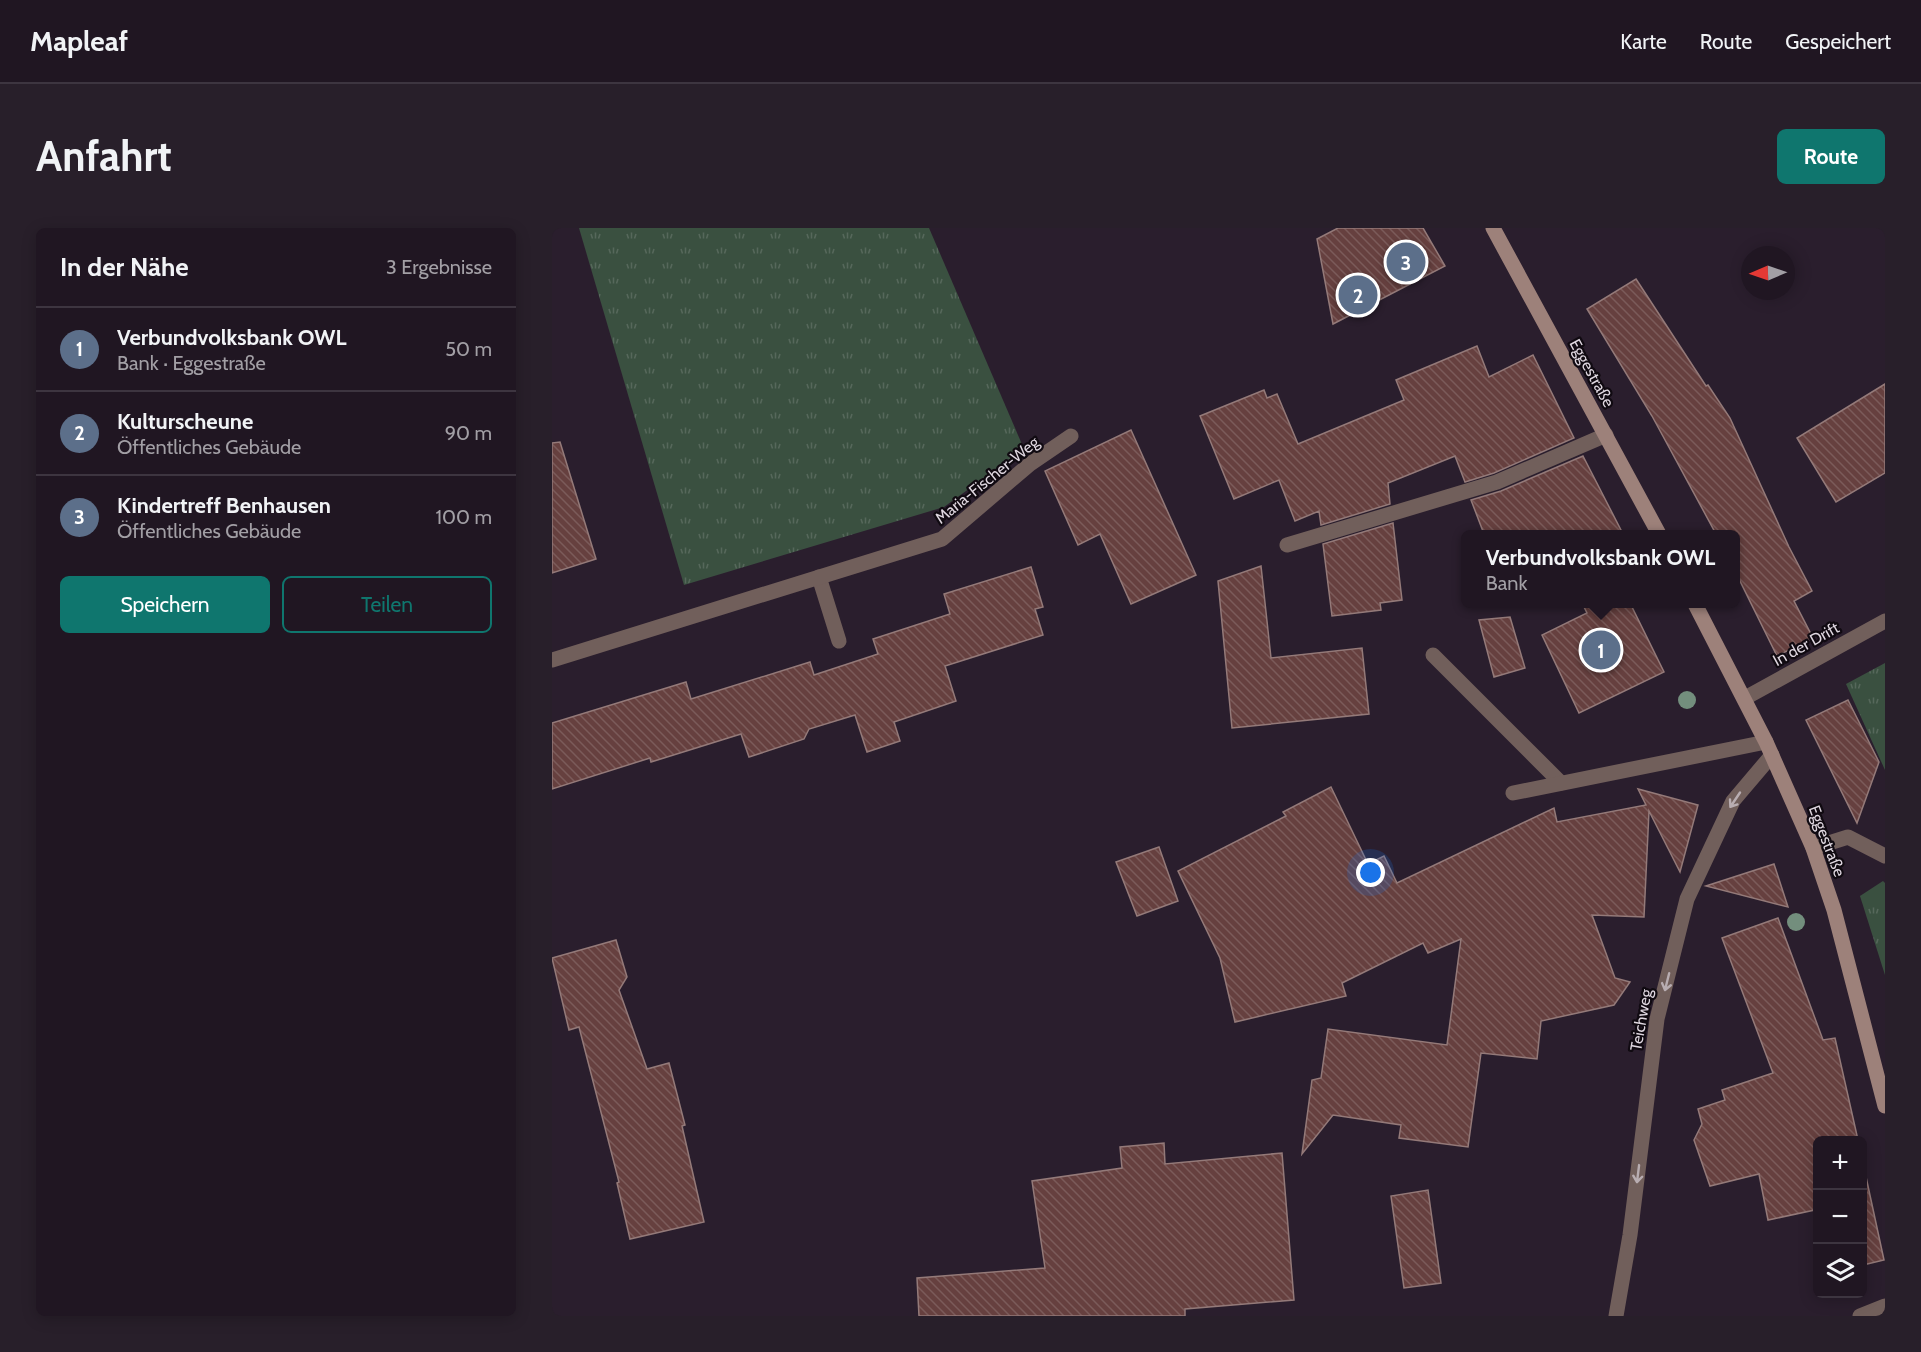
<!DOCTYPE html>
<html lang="de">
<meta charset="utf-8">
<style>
:root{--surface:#201622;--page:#281f2a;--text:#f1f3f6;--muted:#a29fa5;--line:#3d3540;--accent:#0f766e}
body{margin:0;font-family:Cabin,sans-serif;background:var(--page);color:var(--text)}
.controls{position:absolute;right:18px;bottom:18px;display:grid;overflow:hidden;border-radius:9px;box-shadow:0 3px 15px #0003}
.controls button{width:54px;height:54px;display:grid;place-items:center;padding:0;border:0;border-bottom:2px solid var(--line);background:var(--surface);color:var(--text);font:30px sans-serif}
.compass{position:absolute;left:1189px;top:18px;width:54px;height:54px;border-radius:50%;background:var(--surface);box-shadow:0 3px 15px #0003;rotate:268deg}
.you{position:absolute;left:819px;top:645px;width:21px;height:21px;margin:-15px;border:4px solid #fff;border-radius:50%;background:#1a73e8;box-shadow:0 0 0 9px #1a73e833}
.badge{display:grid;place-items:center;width:39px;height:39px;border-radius:50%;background:var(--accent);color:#fff;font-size:20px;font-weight:700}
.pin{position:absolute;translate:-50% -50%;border:3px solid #fff;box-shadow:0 2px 6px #0006}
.popup{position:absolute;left:909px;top:302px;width:279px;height:78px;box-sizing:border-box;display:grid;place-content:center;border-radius:9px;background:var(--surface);filter:drop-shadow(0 2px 4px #0005);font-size:20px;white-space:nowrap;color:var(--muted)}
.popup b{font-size:22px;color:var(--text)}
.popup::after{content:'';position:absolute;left:50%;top:100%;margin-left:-12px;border:12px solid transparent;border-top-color:var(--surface)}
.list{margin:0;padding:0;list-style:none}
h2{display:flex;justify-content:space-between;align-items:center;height:78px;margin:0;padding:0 24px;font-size:26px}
h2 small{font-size:20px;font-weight:400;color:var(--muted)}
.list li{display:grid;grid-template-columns:39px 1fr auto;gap:18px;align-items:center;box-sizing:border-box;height:84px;padding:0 24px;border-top:2px solid var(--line)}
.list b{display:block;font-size:22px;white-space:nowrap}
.list p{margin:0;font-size:20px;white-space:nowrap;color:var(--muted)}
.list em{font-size:20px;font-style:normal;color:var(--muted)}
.actions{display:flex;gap:12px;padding:18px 24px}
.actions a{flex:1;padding:14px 0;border:2px solid var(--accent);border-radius:9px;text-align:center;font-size:21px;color:var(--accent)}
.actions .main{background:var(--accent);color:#fff}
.icon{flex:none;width:33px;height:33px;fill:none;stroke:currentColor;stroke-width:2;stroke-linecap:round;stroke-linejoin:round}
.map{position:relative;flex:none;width:1333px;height:1088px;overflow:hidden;border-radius:9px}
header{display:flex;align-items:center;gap:36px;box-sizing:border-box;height:84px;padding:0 30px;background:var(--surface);border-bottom:2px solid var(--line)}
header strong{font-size:28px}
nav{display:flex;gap:33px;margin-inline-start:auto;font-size:21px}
.intro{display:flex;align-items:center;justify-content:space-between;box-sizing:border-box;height:144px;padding:0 36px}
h1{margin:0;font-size:42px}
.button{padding:15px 27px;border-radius:9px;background:var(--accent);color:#fff;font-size:21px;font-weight:700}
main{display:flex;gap:36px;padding:0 36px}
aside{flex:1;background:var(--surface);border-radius:9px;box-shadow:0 3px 15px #0003}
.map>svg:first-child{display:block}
</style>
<header>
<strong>Mapleaf</strong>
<nav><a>Karte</a><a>Route</a><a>Gespeichert</a></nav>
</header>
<div class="intro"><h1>Anfahrt</h1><a class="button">Route</a></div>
<main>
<aside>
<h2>In der Nähe<small>3 Ergebnisse</small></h2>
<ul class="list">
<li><span class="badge" style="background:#5c6f8a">1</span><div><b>Verbundvolksbank OWL</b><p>Bank · Eggestraße</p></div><em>50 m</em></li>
<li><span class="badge" style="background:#5c6f8a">2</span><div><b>Kulturscheune</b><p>Öffentliches Gebäude</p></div><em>90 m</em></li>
<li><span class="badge" style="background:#5c6f8a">3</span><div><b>Kindertreff Benhausen</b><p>Öffentliches Gebäude</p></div><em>100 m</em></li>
</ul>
<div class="actions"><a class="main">Speichern</a><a>Teilen</a></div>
</aside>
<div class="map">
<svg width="1333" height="1088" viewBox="0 0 1333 1088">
<defs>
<pattern id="grass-tufts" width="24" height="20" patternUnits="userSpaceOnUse" patternTransform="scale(1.5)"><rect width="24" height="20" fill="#3a5040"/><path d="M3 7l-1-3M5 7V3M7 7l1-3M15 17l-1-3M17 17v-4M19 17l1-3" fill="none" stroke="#56685b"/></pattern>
<pattern id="building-back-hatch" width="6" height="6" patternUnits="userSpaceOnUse" patternTransform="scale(1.5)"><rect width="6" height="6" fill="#66403f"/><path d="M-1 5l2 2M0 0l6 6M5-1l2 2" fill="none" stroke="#7b5b5a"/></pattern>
</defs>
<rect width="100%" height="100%" fill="#2a1e2d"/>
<g fill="url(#grass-tufts)">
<path d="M 27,0 L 377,0 L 472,221 L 392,279 L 132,357 Z"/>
<path d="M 1333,435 L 1333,542 L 1294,456 Z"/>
<path d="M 1331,653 L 1333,655 L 1333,747 L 1308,668 Z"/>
</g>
<g fill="url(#building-back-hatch)" stroke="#947a79" stroke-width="1.5">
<path d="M 786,0 L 871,0 L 893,38 L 781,96 L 765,11 Z"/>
<path d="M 1084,51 L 1154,158 L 1156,157 L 1178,190 L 1237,319 L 1260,363 L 1242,373 L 1261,410 L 1225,428 L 1184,345 L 1184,306 L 1164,306 L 1100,188 L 1035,81 Z"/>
<path d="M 925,118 L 937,149 L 981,127 L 1022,210 L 942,245 L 913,254 L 903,228 L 836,255 L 838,276 L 769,297 L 767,283 L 743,293 L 727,252 L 682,271 L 648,188 L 712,162 L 715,170 L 725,166 L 746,216 L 852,172 L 844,152 Z"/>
<path d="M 1333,156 L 1333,245 L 1284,274 L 1245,210 Z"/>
<path d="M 579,202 L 644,347 L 579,376 L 548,306 L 526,317 L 493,243 Z"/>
<path d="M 8,214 L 44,331 L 0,345 L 0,215 Z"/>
<path d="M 1031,228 L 1071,306 L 932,306 L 919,272 L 949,263 Z"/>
<path d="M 841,295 L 850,372 L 828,375 L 829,382 L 780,388 L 771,316 Z"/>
<path d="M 709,338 L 719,430 L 810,420 L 817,486 L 680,500 L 666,353 Z"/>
<path d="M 479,339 L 491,379 L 483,381 L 491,407 L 393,438 L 404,473 L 342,494 L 348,513 L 315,524 L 303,487 L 257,501 L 252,511 L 197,529 L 189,506 L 99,534 L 98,530 L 0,561 L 0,495 L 134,454 L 139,471 L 258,434 L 262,447 L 326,426 L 321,411 L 398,386 L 392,366 Z"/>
<path d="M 1030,375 L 1078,375 L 1112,444 L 1027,485 L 990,407 L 1035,385 Z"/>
<path d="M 958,389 L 973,440 L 942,449 L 927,392 Z"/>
<path d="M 1296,472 L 1327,534 L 1305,595 L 1254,492 Z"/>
<path d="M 779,559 L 816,636 L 832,628 L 845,655 L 1002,580 L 1005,594 L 1094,577 L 1086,561 L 1146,577 L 1128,644 L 1097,583 L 1092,689 L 1040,687 L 1063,750 L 1078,754 L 1062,777 L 989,793 L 985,831 L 929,825 L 916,919 L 847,910 L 849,897 L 781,887 L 750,926 L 760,852 L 769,850 L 776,801 L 895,817 L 909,711 L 876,725 L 871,715 L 790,755 L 794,768 L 683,794 L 668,730 L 626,643 L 734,588 L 731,584 Z"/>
<path d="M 607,619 L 626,673 L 585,688 L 564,634 Z"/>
<path d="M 1222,636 L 1236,679 L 1154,658 Z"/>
<path d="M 1226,690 L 1271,812 L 1283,810 L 1306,912 L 1266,912 L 1266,992 L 1263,982 L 1216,992 L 1207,946 L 1158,958 L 1142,912 L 1150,896 L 1146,881 L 1173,872 L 1170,862 L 1221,845 L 1170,710 Z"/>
<path d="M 64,712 L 75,749 L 67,762 L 95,841 L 117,835 L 133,897 L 130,898 L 152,994 L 78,1011 L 65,955 L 67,954 L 27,799 L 17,802 L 0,730 Z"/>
<path d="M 612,915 L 613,936 L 730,925 L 742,1072 L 633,1081 L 633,1088 L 367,1088 L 365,1050 L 493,1040 L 480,953 L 570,940 L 568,919 Z"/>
<path d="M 1311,935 L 1332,1032 L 1311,1037 Z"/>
<path d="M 876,962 L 889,1055 L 852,1060 L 839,968 Z"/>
</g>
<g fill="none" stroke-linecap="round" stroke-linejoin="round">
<g stroke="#715f5b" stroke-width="15">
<path d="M 735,317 L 945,254 L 1054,207"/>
<path d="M 881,427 L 1009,555"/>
<path d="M 961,565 L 1214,514"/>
</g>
<g stroke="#715f5b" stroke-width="15">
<path d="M 267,349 L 287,413"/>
<path d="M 0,432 L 390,311 L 478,236 L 519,208"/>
<path d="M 1193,470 L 1333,393"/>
<path d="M 1261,620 L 1296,609 L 1333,628"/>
<path d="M 1064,1088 L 1078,1007 L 1105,791 L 1135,671 L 1181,573 L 1220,527"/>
<path d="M 1308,1088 L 1333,1078"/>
</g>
<g stroke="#9d817a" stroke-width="15">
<path d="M 941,0 L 1107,306"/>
<path d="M 1143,376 L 1214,514 L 1261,620 L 1282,682 L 1333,878"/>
</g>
</g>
<g fill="#738e7d">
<circle cx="1135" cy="472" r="9"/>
<circle cx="1244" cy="694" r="9"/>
</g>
<defs><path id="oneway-shaft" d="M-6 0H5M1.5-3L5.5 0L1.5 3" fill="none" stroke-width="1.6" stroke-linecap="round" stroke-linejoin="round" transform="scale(1.5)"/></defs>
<g stroke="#b8adb1">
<use href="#oneway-shaft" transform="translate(1183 572) rotate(124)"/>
<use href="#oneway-shaft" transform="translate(1115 754) rotate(104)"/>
<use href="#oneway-shaft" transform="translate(1086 946) rotate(97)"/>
</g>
<g text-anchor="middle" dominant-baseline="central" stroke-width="4.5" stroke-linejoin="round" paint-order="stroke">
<g font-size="16" fill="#dfd7e0" stroke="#100a11">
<text transform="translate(1040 145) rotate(61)">Eggestraße</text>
<text transform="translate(435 252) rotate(-39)">Maria-Fischer-Weg</text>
<text transform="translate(1254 416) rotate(-29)">In der Drift</text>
<text transform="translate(1275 613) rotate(69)">Eggestraße</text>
<text transform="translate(1089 792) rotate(-80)">Teichweg</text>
</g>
</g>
</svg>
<div class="controls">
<button>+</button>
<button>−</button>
<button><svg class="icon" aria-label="layers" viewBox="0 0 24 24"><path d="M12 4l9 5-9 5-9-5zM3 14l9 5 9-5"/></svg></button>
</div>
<svg class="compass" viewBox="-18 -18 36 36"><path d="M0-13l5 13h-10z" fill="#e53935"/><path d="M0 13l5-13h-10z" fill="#a29fa5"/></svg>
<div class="you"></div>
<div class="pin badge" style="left:1049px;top:422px;background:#5c6f8a">1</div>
<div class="popup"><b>Verbundvolksbank OWL</b>Bank</div>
<div class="pin badge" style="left:806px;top:67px;background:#5c6f8a">2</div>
<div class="pin badge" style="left:854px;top:34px;background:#5c6f8a">3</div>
</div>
</main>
